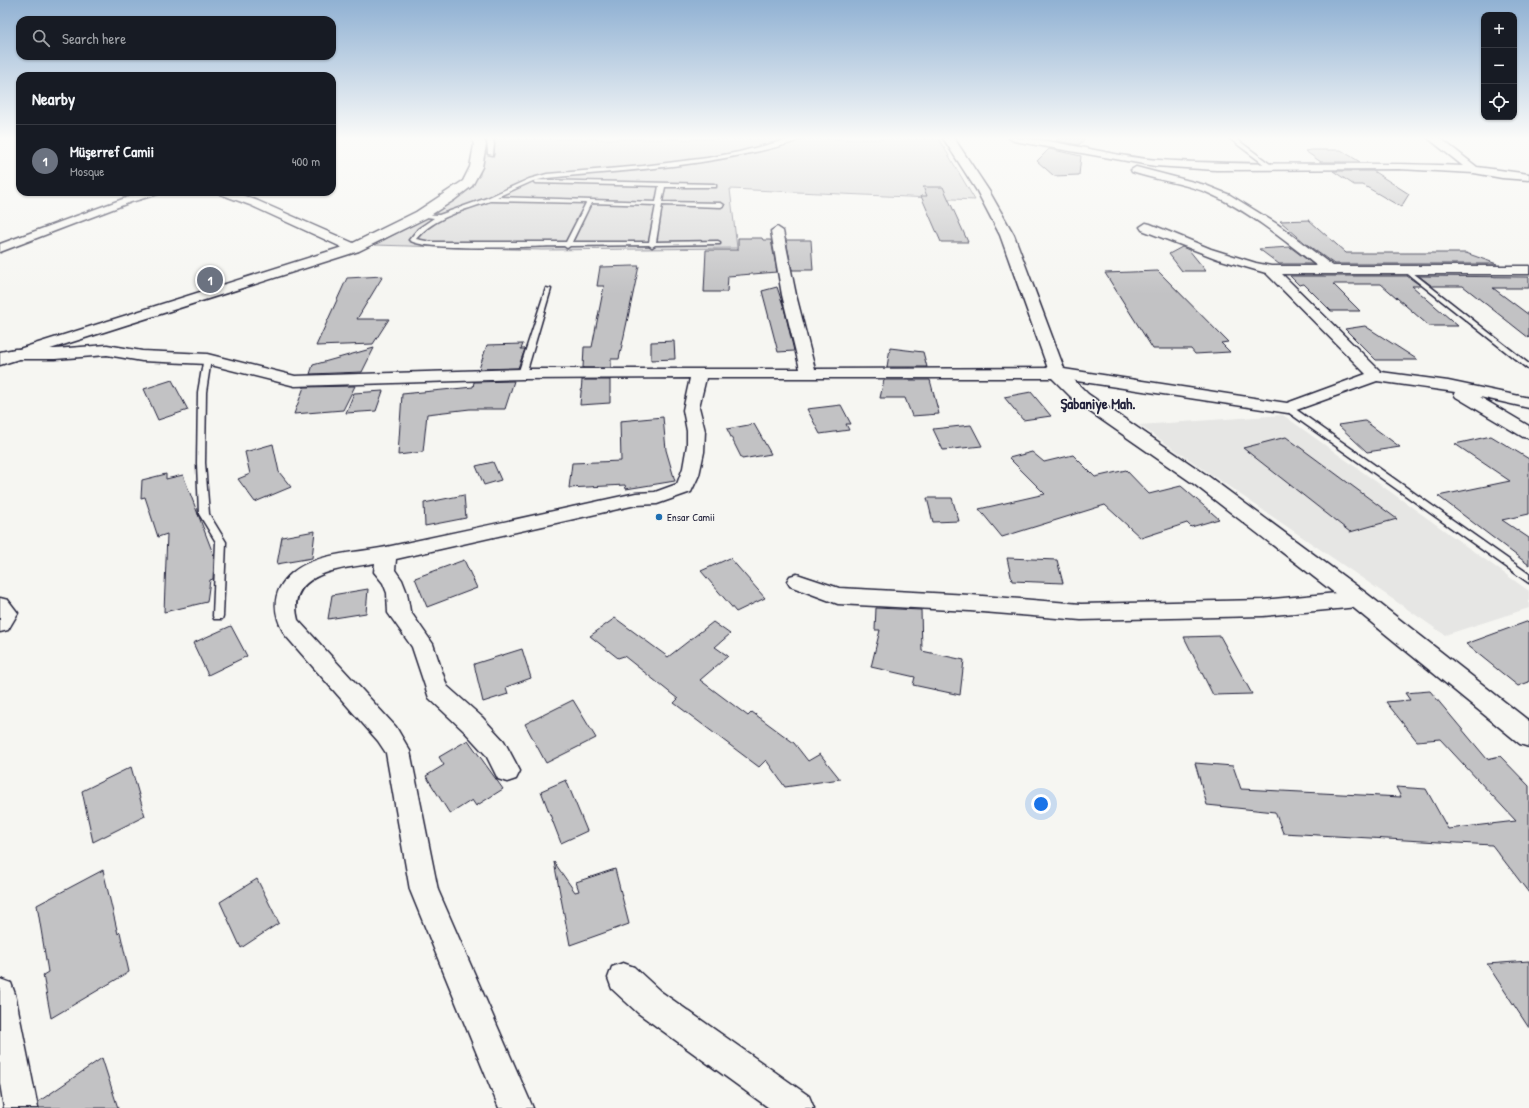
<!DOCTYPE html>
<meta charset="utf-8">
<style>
:root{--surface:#171b24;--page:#20242c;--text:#f1f3f6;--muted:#9ea1a6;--line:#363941;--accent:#d93025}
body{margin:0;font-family:"Patrick Hand",sans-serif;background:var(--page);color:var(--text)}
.controls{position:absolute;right:12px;top:12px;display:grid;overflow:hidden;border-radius:8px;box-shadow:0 1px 3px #0004}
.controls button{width:36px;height:36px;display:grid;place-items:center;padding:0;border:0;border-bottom:1px solid var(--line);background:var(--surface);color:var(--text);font:20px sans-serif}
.you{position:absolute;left:1041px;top:804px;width:14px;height:14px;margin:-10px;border:3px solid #fff;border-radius:50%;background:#1a73e8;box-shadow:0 0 0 6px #1a73e833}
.badge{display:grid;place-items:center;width:26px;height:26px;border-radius:50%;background:var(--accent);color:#fff;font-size:13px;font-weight:700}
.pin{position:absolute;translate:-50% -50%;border:2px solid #fff;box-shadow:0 1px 4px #0006}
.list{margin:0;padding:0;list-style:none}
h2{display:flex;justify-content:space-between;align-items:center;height:52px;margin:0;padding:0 16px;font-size:17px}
h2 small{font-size:13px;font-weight:400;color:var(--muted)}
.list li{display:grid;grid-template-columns:26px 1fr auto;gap:12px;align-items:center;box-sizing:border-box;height:72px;padding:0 16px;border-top:1px solid var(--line)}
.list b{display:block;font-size:15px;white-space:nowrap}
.list p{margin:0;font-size:13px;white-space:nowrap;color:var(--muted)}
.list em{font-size:13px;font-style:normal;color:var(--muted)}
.icon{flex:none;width:22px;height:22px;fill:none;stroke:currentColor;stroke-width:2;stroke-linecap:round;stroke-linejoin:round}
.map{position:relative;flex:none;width:1529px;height:1108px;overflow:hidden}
.search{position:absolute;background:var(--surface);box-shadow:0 1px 3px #0004;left:16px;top:16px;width:320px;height:44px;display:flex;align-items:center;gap:10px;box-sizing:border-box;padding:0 14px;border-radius:12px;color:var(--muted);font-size:15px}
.panel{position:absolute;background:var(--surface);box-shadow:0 1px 3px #0004;left:16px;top:72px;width:320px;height:124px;border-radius:12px}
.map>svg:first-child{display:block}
</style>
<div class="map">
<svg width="1529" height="1108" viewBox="0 0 1529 1108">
<rect width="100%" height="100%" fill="#f6f6f2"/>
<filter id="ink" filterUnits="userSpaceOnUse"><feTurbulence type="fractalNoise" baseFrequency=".025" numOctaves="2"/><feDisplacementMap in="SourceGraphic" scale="8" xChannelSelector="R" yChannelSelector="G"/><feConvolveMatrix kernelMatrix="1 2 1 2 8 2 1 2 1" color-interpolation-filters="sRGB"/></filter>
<g filter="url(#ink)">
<path fill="#e6e6e4" d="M 1283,415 L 1529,591 L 1529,608 L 1445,635 L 1139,425 Z"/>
<path fill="#d7d7d7" stroke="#7c7c89" d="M 480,139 L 939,139 L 975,200 L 730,189 L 737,248 L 542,250 L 375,245 C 415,223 446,207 480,176 L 483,149 Z"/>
<g fill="#c2c2c4" stroke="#22223b">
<path d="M 1058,138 L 1085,138 L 1079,145 L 1056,141 Z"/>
<path d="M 1049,149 L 1081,156 L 1079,175 L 1054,176 L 1037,161 Z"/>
<path d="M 1311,150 L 1341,150 L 1360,162 L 1321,162 L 1305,151 Z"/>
<path d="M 1333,171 L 1373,171 L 1409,194 L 1401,207 L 1363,185 L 1354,185 Z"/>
<path d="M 923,187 L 943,187 L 968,242 L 941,242 L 921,196 L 927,196 Z"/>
<path d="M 1309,220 L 1346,253 L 1466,253 L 1497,264 L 1334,264 L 1305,243 L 1280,221 Z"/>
<path d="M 738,238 L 762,238 L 763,240 L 771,240 L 777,272 L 728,276 L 727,292 L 704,292 L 706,250 L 738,250 Z"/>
<path d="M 786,240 L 811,240 L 813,270 L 792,270 Z"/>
<path d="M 1182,247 L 1189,250 L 1206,271 L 1182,271 L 1169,254 Z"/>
<path d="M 1290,247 L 1313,264 L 1279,264 L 1259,249 Z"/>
<path d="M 633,266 L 639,266 L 619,359 L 611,359 L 611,368 L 583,368 L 584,347 L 592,347 L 604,286 L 597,286 L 600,267 Z"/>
<path d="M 1158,271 L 1228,342 L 1221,343 L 1230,352 L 1195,354 L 1191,349 L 1153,349 L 1105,273 Z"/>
<path d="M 383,276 L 357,319 L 389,319 L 373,344 L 316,346 L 347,278 Z"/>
<path d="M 1290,276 L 1407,276 L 1421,286 L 1412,286 L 1458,326 L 1429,326 L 1381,284 L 1333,284 L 1360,311 L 1331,311 L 1304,284 L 1299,285 Z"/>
<path d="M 1419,276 L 1529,277 L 1529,288 L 1493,288 L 1529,315 L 1529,338 L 1463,286 L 1432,286 Z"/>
<path d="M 777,287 L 784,308 L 794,351 L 778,352 L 762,291 Z"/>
<path d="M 1365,326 L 1418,360 L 1376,360 L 1345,329 Z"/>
<path d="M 674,341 L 675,359 L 651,360 L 651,342 Z"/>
<path d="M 523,344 L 521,349 L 525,349 L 518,368 L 479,369 L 487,345 Z"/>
<path d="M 374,348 L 362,372 L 310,374 L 313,365 Z"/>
<path d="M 890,348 L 923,352 L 927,367 L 887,367 Z"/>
<path d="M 172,380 L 188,410 L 158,420 L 144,389 Z"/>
<path d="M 582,380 L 610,380 L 610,403 L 580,405 Z"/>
<path d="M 884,380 L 930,380 L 939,414 L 912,416 L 905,398 L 880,398 Z"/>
<path d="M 514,381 L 505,409 L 470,409 L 427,414 L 423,452 L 398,455 L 402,394 L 473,387 L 474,382 Z"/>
<path d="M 355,386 L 343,410 L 294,414 L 304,387 Z"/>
<path d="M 383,391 L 376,411 L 346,413 L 354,393 Z"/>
<path d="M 1031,392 L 1051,416 L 1023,420 L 1004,397 Z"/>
<path d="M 841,405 L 851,424 L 846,424 L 849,430 L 820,434 L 807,409 Z"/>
<path d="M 663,417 L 666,450 L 675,481 L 626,489 L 625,485 L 569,488 L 572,463 L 621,461 L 620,421 Z"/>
<path d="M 1365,421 L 1400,447 L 1367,452 L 1338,425 Z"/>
<path d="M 754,424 L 771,454 L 742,459 L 727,429 Z"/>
<path d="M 971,425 L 982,446 L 943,450 L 933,429 Z"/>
<path d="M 1491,436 L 1529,459 L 1529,514 L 1502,520 L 1529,538 L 1529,565 L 1438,496 L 1510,481 L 1455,444 Z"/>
<path d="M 1286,437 L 1397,519 L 1350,532 L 1243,448 Z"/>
<path d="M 273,444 L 279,472 L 291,487 L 255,502 L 238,479 L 250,474 L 245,452 Z"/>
<path d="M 1032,452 L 1044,462 L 1073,455 L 1095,477 L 1126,470 L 1149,494 L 1181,486 L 1219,519 L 1191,527 L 1187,523 L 1141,538 L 1105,505 L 1002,537 L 979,509 L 1045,494 L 1009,458 Z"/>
<path d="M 493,462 L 501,480 L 484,485 L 476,466 Z"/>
<path d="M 166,474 L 166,479 L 183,475 L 214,556 L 214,561 L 213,579 L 210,580 L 207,602 L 164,612 L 167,534 L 158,537 L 145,497 L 141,498 L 142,480 Z"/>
<path d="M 464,495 L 466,518 L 425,526 L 424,503 Z"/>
<path d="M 927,498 L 952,498 L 959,521 L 933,522 Z"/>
<path d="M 315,531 L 312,558 L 277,564 L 282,537 Z"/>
<path d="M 730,558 L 765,598 L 736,612 L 701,571 Z"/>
<path d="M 1007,558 L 1057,560 L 1063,583 L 1012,581 Z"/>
<path d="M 464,560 L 477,588 L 427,607 L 415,578 Z"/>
<path d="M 368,589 L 366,613 L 328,619 L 332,595 Z"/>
<path d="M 876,608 L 921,610 L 922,651 L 964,660 L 960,695 L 913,685 L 915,677 L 871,667 L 880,630 L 875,630 Z"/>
<path d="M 615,618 L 668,657 L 713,622 L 730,634 L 715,647 L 728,656 L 700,680 L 748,716 L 752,712 L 794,743 L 808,761 L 820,754 L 840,779 L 785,787 L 766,760 L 759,767 L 674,703 L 678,699 L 624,656 L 618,658 L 590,636 Z"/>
<path d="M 1529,621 L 1529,682 L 1518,686 L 1466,644 Z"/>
<path d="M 231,626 L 247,656 L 208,675 L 193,643 Z"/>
<path d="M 1220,636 L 1252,694 L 1213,695 L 1184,637 Z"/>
<path d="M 522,649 L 531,678 L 506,687 L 508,694 L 483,702 L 474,664 Z"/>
<path d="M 1430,691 L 1487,759 L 1500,756 L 1529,786 L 1529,893 L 1492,845 L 1283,833 L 1275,812 L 1207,805 L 1195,763 L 1233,766 L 1241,789 L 1401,797 L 1396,787 L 1426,789 L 1448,829 L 1516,821 L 1440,739 L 1417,741 L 1386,702 L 1410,700 L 1405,693 Z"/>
<path d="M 573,700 L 596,738 L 546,763 L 525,724 Z"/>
<path d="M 468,740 L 503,789 L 476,806 L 472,800 L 450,814 L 426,776 L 444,765 L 439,757 Z"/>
<path d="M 131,767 L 145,816 L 93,842 L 82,791 Z"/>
<path d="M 566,780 L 587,831 L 561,843 L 541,791 Z"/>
<path d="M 554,862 L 575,892 L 579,891 L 576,882 L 615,869 L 629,924 L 570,945 Z"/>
<path d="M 103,870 L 118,934 L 120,932 L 129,972 L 51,1018 L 43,975 L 48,972 L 37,905 Z"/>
<path d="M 257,879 L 279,923 L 241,948 L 220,902 Z"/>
<path d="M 1529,961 L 1529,1028 L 1487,964 Z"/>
<path d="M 102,1058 L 118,1108 L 39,1108 L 38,1102 Z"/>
</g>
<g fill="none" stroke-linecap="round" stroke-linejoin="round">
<g stroke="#22223b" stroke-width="3">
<g id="service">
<path d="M 487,138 L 492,138 L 494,144 L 493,155 L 488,154 Z"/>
<path d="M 794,138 L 803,138 C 787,146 768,149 750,153 C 684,168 615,171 547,178 L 533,181 L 497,197 L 656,202 L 659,186 L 535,183 L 534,182 L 537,180 L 714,184 L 716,185 L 716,187 L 665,187 L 662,202 L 721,203 L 724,205 L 721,207 L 662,205 L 656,242 L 718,241 L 720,242 L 720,244 L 655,245 L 652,247 L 649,245 L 570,246 L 567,248 L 564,246 C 538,246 425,252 409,240 L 418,229 L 434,218 L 419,216 L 419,214 L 439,215 L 487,198 L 529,179 L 547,174 L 643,166 L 707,158 L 739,152 ZM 490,201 L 491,201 L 586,203 L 566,242 L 431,242 L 416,239 C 434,217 465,210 490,201 ZM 591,203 L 656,205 L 649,242 L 572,242 Z"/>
<path d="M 1229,138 L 1235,138 L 1274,167 L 1269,168 Z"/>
<path d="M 1404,269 L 1408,269 L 1529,364 L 1529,370 L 1404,271 Z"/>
<path d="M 546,288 L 551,289 L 526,374 L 522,376 L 519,376 L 518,374 Z"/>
<path d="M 204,357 L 207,357 L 211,359 L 206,392 L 205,463 L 209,514 L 226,542 L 223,616 L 222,619 L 214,619 L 213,616 L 216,542 L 199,514 L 197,463 L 198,392 Z"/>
<path d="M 1285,406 L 1291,406 L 1529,574 L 1529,583 L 1285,410 Z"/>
</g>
</g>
<g stroke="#22223b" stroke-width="3">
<g id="minor">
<path d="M 1009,138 C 1060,138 1109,157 1159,160 C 1260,167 1361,161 1463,166 L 1428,138 L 1440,138 L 1477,167 L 1529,174 L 1529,180 L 1502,178 L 1474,173 L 1399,169 L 1216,170 L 1155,166 L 1014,141 Z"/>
<path d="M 1136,167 L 1205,185 L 1230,195 L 1277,224 L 1333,266 L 1529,266 L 1529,274 L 1282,274 L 1381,372 L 1448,381 L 1529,398 L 1529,408 L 1480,397 L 1529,426 L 1529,438 L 1523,437 L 1456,397 L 1454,394 L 1455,392 L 1377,381 L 1288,413 L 1057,378 L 706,378 L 699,407 L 705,431 L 704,452 L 699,475 L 691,492 L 657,504 L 636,505 L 396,559 L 395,570 L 402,580 L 407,593 L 410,611 L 433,644 L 447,686 L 482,717 L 504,741 L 520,771 L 516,779 L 507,782 L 498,779 L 486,755 L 464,731 L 429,698 L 412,647 L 388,613 L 387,593 L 383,583 L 374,572 L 375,563 C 343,569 285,571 298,620 L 396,727 L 410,751 L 438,890 L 533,1108 L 499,1108 L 410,890 L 386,753 L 378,741 L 285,635 C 272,612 271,591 292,573 C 316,552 361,553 391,546 C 473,529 554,511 636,493 L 655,492 L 677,484 L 683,468 L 687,445 L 687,431 L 683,410 L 690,378 L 522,379 L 295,386 L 207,364 L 142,361 L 107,355 L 55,359 L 15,359 L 0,362 L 0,352 L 15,349 L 55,349 L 107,345 L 142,351 L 207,354 L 295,376 L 522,369 L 800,369 L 782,295 L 771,231 L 777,227 L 783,231 L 796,295 L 815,369 L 1057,368 L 1287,403 L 1366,374 L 1266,273 L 1218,259 L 1142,230 L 1140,227 L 1146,223 L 1150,224 L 1211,249 L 1256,263 L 1271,266 L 1317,266 C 1283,239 1246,209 1206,192 C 1182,183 1156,180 1132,172 L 1131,170 Z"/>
<path d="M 142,192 L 160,192 L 158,194 L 131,202 L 0,252 L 0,244 Z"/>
<path d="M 218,192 L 234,192 L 258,201 L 358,245 L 360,248 L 358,251 L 350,251 L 250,205 L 220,194 Z"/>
<path d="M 797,574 L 839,588 L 970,595 L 1081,604 L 1263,600 L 1358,591 L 1365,594 L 1369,599 L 1365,604 L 1358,607 L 1263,616 L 1081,620 L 970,611 L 838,604 L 790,586 L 787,581 L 790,576 Z"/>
<path d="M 0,598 L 8,600 L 18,613 L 8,630 L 0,632 Z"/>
<path d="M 623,963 L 634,967 L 660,991 L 809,1096 L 814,1108 L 769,1108 L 638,1013 L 612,989 L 608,978 L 612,967 Z"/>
<path d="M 0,979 L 11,983 L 15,994 L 38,1108 L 4,1108 L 0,1083 Z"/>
</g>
</g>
<g stroke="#22223b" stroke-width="3">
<g id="tertiary">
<path d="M 472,138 L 483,138 L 486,145 L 482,167 L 472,186 L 454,200 L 426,218 L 359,251 L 0,365 L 0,355 L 349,245 L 416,212 L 463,181 L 470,167 L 474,145 Z"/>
<path d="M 943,138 L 954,138 L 989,191 L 1014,235 L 1065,371 L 1088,394 L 1208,476 L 1366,593 L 1529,721 L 1529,747 L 1520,744 L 1350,605 L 1194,484 L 1076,402 L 1051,377 L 1000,235 L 977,191 Z"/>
</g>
</g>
<use href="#service" fill="#f6f6f2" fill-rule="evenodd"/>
<use href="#minor" fill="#f6f6f2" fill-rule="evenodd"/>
<use href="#tertiary" fill="#f6f6f2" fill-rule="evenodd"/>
</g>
</g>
<linearGradient id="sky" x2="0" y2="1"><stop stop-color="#90b1d3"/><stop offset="0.47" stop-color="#fbfbf9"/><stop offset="1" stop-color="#fbfbf9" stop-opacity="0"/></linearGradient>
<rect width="1529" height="294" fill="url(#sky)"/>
<circle fill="#1f6fb2" stroke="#f6f6f2" stroke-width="1.5" cx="659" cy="517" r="4"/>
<g text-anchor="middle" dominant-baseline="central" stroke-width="3" stroke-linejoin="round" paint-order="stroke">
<g font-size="11" fill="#22223b" stroke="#f6f6f2" text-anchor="start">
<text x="667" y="517">Ensar Camii</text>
</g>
<g font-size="15" font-weight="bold" fill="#22223b" stroke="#f6f6f2">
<text x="1098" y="403">Şabaniye Mah.</text>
</g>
</g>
</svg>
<div class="controls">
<button>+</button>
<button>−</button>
<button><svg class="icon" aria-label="locate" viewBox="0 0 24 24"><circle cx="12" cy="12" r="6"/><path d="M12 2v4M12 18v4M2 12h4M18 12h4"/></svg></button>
</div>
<div class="you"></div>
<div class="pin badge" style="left:210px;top:280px;background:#6b7280">1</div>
<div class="search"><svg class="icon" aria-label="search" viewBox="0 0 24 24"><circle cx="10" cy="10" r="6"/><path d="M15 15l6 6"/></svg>Search here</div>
<section class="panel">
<h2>Nearby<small></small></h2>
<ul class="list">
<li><span class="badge" style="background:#6b7280">1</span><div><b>Müşerref Camii</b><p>Mosque</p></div><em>400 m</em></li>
</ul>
</section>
</div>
